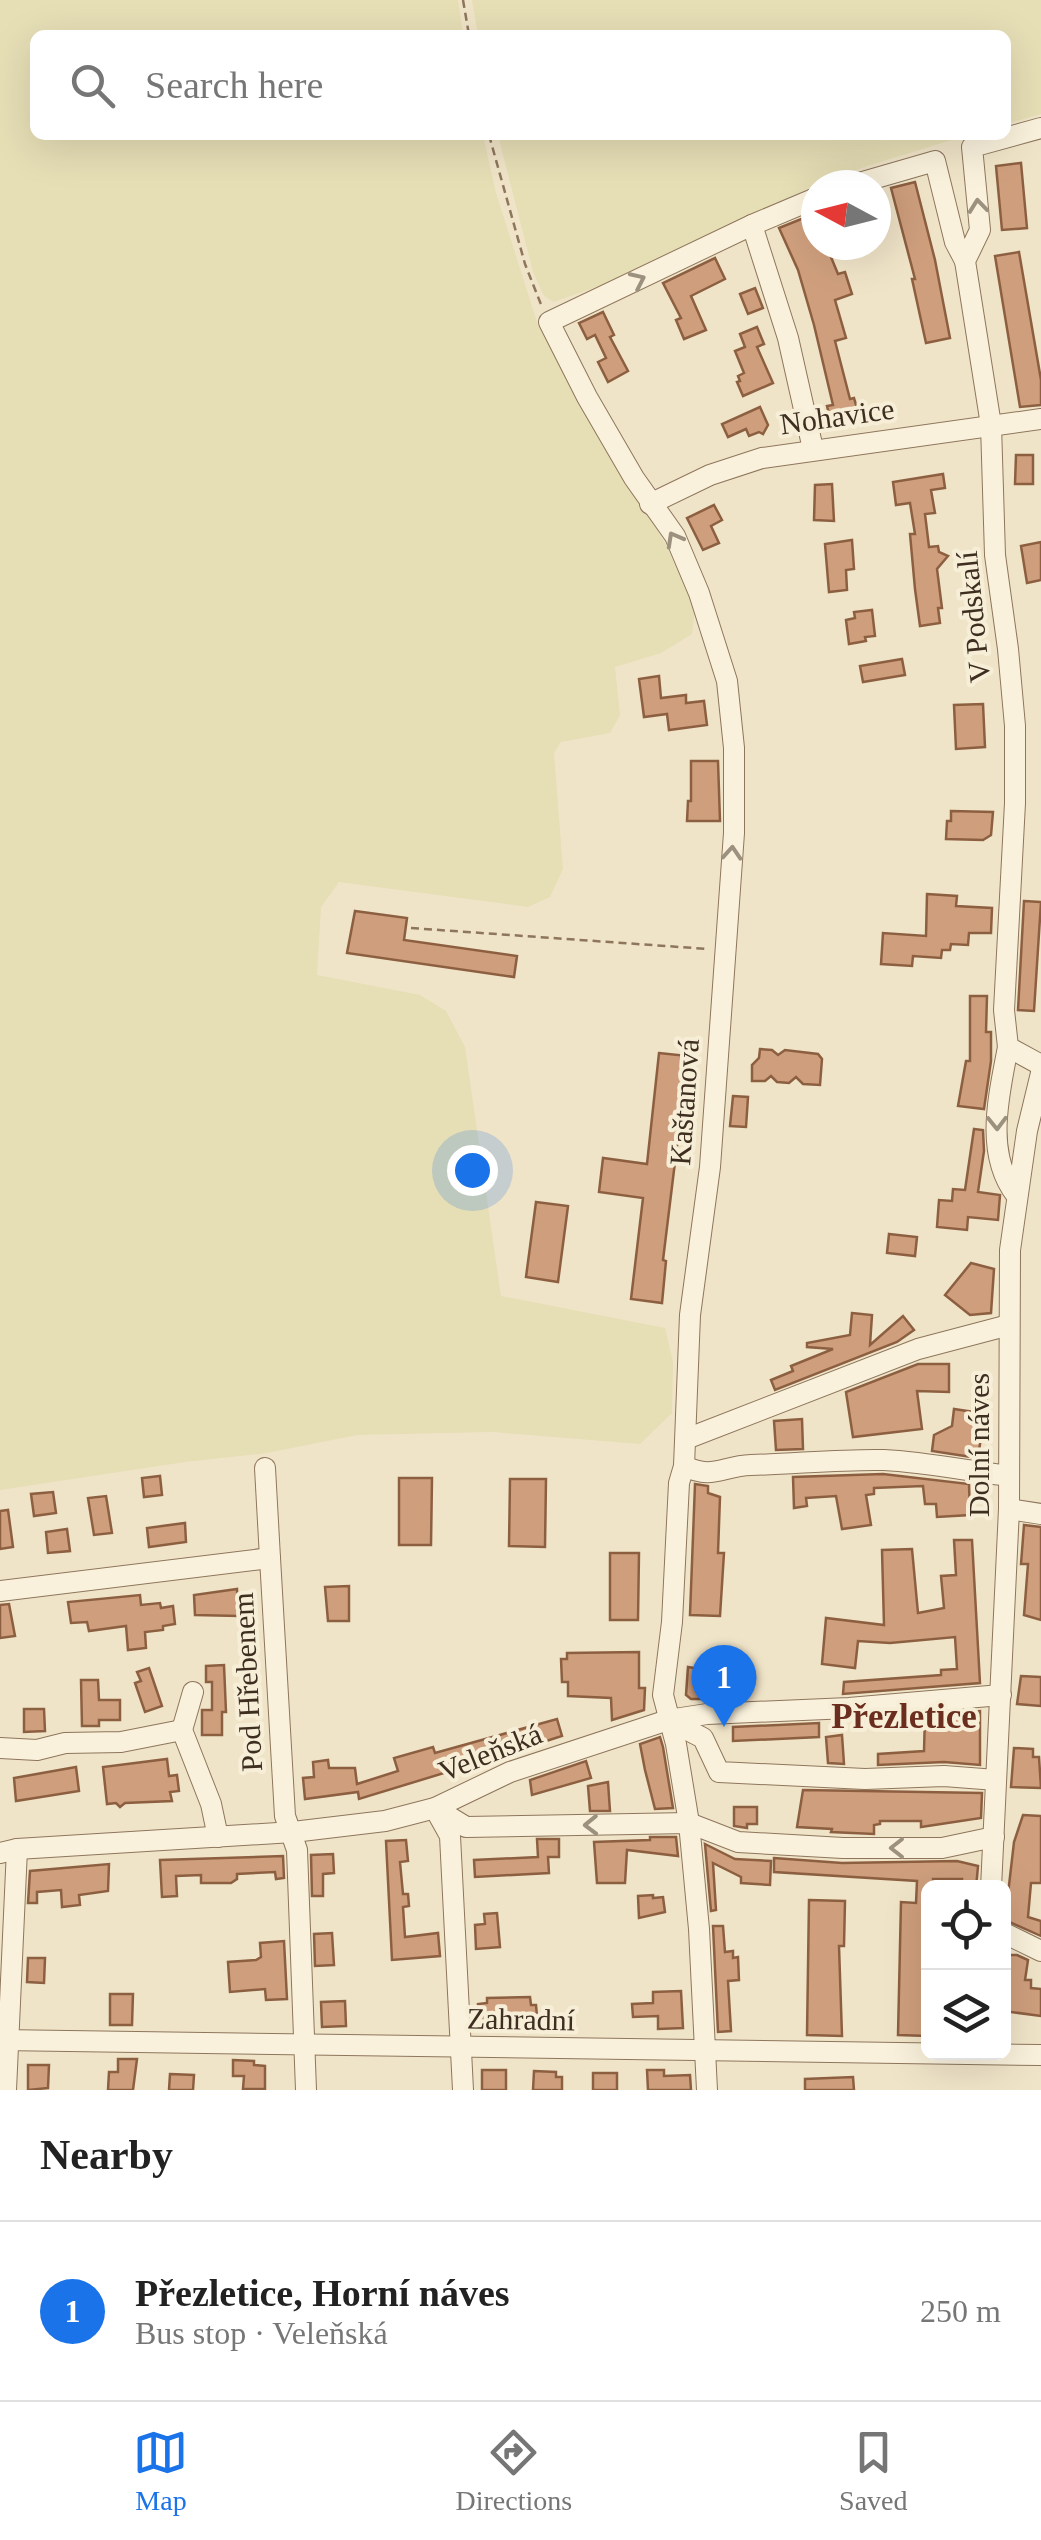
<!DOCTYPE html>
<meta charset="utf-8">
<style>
:root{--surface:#fff;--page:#f6f6f6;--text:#222;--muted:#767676;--line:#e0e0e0;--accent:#1a73e8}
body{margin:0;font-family:Georgia,serif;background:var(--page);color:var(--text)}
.controls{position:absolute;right:30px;bottom:30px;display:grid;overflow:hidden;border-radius:15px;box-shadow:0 10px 40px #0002}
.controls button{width:90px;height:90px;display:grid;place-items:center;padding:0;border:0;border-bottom:2px solid var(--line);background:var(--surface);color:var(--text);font:50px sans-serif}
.compass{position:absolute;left:801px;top:170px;width:90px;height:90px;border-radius:50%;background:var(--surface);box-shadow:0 10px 40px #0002;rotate:277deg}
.you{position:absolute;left:472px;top:1170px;width:35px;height:35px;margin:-25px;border:8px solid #fff;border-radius:50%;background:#1a73e8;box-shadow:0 0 0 15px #1a73e833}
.badge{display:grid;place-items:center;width:65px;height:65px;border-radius:50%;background:var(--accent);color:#fff;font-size:32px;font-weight:700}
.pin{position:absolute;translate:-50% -82px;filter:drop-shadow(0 2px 5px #0008)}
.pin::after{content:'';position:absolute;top:52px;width:35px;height:30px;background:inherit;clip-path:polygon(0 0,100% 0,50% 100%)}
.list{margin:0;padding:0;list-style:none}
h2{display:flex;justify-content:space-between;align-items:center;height:130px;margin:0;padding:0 40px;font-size:42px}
h2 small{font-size:32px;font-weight:400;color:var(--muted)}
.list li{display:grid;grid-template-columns:65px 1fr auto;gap:30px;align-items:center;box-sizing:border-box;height:180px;padding:0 40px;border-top:2px solid var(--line)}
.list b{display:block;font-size:38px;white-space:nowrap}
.list p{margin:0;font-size:32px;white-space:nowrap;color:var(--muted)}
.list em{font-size:32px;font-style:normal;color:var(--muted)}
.icon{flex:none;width:55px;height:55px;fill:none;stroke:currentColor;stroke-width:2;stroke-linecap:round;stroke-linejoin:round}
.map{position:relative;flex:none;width:1041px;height:2090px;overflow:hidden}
.search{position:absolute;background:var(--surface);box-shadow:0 10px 40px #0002;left:30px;right:30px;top:30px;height:110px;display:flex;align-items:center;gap:25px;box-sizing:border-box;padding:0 35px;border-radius:15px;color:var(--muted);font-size:38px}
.sheet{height:310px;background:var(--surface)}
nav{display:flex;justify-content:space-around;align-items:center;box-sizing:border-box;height:140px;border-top:2px solid var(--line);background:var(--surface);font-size:28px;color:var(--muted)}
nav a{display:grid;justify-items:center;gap:5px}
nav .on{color:var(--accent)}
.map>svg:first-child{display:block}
</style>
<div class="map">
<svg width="1041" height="2090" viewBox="0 0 1041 2090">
<rect width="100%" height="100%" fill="#f0e4c8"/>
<g fill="#e6deb5">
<path d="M 0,0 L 458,0 L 463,35 L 35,35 L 35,135 L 483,135 L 496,193 L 537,322 L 604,445 L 665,543 L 695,608 L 692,634 L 661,653 L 615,667 L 620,715 L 610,733 L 561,742 L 554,753 L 563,869 L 550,897 L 528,907 L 339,882 L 321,907 L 317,975 L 420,995 L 446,1011 L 465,1047 L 501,1296 L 665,1328 L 673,1362 L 672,1413 L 640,1444 L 493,1432 L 357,1435 L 267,1453 L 185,1462 L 0,1490 Z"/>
<path d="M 472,0 L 1041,0 L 1041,114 L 1006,124 L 1006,35 L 478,35 Z"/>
<path d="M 498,135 L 968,135 L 861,168 L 816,185 L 613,281 L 554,302 L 544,296 L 533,272 Z"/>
</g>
<g fill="#cf9f7d" stroke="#8d5f41" stroke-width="2.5">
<path d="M 1021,163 L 1027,228 L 1002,230 L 996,166 Z"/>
<path d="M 915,182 L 935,260 L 950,338 L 926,343 L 912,279 L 915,279 L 891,188 Z"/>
<path d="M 816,213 L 816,245 L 826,245 L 838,274 L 845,272 L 852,294 L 835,300 L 846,338 L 835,341 L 850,399 L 854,398 L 860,419 L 832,426 L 827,406 L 833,405 L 814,325 L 798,270 L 779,228 Z"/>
<path d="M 1019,252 L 1041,380 L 1041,405 L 1020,407 L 995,256 Z"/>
<path d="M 715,258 L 725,279 L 691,296 L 706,330 L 684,339 L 676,320 L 681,318 L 663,283 Z"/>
<path d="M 755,288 L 763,308 L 748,314 L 740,294 Z"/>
<path d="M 603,312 L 614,335 L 610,337 L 628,371 L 608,382 L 598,362 L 606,358 L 595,335 L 587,339 L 579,323 Z"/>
<path d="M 757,327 L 764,344 L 757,347 L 773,383 L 743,396 L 737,382 L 740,381 L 738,376 L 744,373 L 735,351 L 745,347 L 740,334 Z"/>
<path d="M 760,407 L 768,425 L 763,434 L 759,432 L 749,436 L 746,429 L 728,437 L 722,424 Z"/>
<path d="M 1016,455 L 1033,455 L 1033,484 L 1015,484 Z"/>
<path d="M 943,474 L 945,488 L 931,490 L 935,513 L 925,514 L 929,547 L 938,546 L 939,552 L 948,556 L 937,569 L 942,608 L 938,608 L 940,623 L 920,626 L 915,589 L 910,534 L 915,534 L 910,503 L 896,505 L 893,482 Z"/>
<path d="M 832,484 L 834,521 L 814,520 L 815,485 Z"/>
<path d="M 714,505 L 722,520 L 711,526 L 719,543 L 703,550 L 687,518 Z"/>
<path d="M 852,540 L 854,569 L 846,570 L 847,590 L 829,592 L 825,544 Z"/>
<path d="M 1041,542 L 1041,580 L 1027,583 L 1021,546 Z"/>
<path d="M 872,610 L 875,636 L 865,637 L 866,641 L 849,644 L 846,620 L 855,618 L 854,612 Z"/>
<path d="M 902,659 L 905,675 L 863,682 L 860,666 Z"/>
<path d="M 659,676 L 661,698 L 686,695 L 686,703 L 704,701 L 707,725 L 669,730 L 667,714 L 644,717 L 639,679 Z"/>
<path d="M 983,704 L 985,747 L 956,749 L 954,705 Z"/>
<path d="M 691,761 L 718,761 L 720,821 L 687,821 L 688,801 L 691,801 Z"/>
<path d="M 951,811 L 993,812 L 991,835 L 983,840 L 946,839 L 947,821 L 951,821 Z"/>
<path d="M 927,894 L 957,896 L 956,906 L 992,908 L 991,933 L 969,933 L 968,945 L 951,944 L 950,950 L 942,950 L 941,958 L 913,956 L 912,966 L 881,964 L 883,933 L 926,936 Z"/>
<path d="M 1024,901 L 1041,902 L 1034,1011 L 1018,1010 Z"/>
<path d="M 355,911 L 407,918 L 404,940 L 517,956 L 514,977 L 347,953 Z"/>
<path d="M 970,996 L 987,996 L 986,1032 L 991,1032 L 991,1061 L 984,1109 L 958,1106 L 966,1061 L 970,1061 Z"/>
<path d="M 760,1049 L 772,1050 L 778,1055 L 785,1050 L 818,1054 L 822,1059 L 820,1085 L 803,1084 L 796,1077 L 789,1083 L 777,1082 L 771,1076 L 765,1081 L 752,1081 L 752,1065 L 759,1058 Z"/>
<path d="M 659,1053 L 688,1056 L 663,1260 L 666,1261 L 662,1303 L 631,1299 L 643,1198 L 599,1192 L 603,1158 L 647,1164 Z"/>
<path d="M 733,1096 L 748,1097 L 746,1127 L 730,1126 Z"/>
<path d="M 974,1129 L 983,1130 L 984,1151 L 978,1192 L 1000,1195 L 998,1220 L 968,1217 L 967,1230 L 937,1227 L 939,1200 L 952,1201 L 953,1189 L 965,1190 Z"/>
<path d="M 536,1202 L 568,1206 L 558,1282 L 526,1277 Z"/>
<path d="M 889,1234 L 917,1237 L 915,1256 L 887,1253 Z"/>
<path d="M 971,1263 L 994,1269 L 991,1313 L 970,1315 L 945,1295 Z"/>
<path d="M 852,1313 L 872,1315 L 870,1345 L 903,1316 L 914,1330 L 897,1342 L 775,1390 L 771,1380 L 793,1371 L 791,1366 L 833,1349 L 807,1347 L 807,1343 L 850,1335 Z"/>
<path d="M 918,1364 L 949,1364 L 949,1392 L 917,1391 L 922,1429 L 853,1437 L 846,1392 Z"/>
<path d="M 978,1380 L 989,1382 L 978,1458 L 932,1451 L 934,1435 L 952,1426 L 954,1409 L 974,1412 Z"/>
<path d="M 802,1419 L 803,1449 L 776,1450 L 774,1421 Z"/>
<path d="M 883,1474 L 969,1484 L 970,1515 L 937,1517 L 936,1504 L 925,1504 L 923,1486 L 874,1488 L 874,1494 L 866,1495 L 871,1525 L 842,1529 L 836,1496 L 806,1498 L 807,1506 L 794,1508 L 793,1477 Z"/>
<path d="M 160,1476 L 162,1495 L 144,1497 L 142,1478 Z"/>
<path d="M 399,1478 L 432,1478 L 431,1545 L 399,1545 Z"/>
<path d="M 510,1479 L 546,1479 L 545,1547 L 509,1546 Z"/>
<path d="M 695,1484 L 708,1486 L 708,1493 L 720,1497 L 718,1553 L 724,1553 L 720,1616 L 690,1615 Z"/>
<path d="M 53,1492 L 56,1513 L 34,1516 L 31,1494 Z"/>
<path d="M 106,1496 L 112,1533 L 94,1535 L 88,1498 Z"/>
<path d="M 8,1510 L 13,1547 L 0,1549 L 0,1511 Z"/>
<path d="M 185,1523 L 186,1542 L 149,1547 L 147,1528 Z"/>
<path d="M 1024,1525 L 1041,1527 L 1041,1620 L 1024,1615 L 1028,1564 L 1021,1564 Z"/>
<path d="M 67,1529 L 70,1551 L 48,1553 L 46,1532 Z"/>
<path d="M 954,1540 L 972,1540 L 980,1683 L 843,1694 L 844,1682 L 941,1675 L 941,1670 L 957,1669 L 955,1637 L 890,1643 L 858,1641 L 855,1668 L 822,1664 L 826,1618 L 884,1625 L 882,1550 L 912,1549 L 918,1613 L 944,1608 L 941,1576 L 956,1575 Z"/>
<path d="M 610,1553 L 639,1553 L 638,1620 L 610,1620 Z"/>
<path d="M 349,1586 L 349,1621 L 328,1621 L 325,1587 Z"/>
<path d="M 237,1589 L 238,1616 L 195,1615 L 194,1595 Z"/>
<path d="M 140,1595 L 141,1605 L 160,1603 L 161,1608 L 173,1606 L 175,1624 L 163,1626 L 163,1630 L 145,1632 L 146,1648 L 128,1650 L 126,1626 L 89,1631 L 87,1622 L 71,1623 L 68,1602 Z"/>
<path d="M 9,1604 L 15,1636 L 0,1638 L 0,1605 Z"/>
<path d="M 639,1652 L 639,1688 L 645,1688 L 644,1710 L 612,1720 L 611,1698 L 568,1696 L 568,1682 L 562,1682 L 561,1659 L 567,1659 L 567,1653 Z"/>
<path d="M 224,1665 L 226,1712 L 222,1712 L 222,1735 L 202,1735 L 202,1710 L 212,1710 L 212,1682 L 206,1682 L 206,1666 Z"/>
<path d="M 688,1667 L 719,1672 L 719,1699 L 691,1699 L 686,1695 Z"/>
<path d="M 149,1668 L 162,1706 L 145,1712 L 135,1683 L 141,1681 L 137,1672 Z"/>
<path d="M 1021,1676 L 1041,1677 L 1041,1706 L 1017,1704 Z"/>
<path d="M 81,1680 L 98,1680 L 99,1700 L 120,1700 L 120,1720 L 99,1720 L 99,1726 L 82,1726 Z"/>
<path d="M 24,1709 L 44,1709 L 45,1731 L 24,1732 Z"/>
<path d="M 980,1711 L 980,1765 L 944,1762 L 878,1765 L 878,1754 L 924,1751 L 925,1715 Z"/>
<path d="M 557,1719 L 562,1736 L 506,1754 L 359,1799 L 358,1792 L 305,1799 L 303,1778 L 314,1777 L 313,1762 L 328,1760 L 329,1768 L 355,1768 L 357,1784 L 398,1771 L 394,1758 L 433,1747 L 435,1753 Z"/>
<path d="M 819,1723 L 819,1737 L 733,1741 L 733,1727 Z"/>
<path d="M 842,1735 L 844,1764 L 828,1763 L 826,1737 Z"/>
<path d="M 660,1737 L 663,1747 L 673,1808 L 655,1809 L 645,1770 L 640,1744 Z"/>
<path d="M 1014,1748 L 1033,1749 L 1033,1757 L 1039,1757 L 1041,1788 L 1011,1787 Z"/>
<path d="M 167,1759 L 169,1776 L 177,1775 L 179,1791 L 170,1792 L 172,1801 L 125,1803 L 120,1807 L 116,1803 L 107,1804 L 103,1767 Z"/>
<path d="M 586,1761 L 591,1778 L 532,1795 L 530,1780 Z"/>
<path d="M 76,1767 L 79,1791 L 16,1801 L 14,1778 Z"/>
<path d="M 608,1782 L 610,1811 L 590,1811 L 588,1786 Z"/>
<path d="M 803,1790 L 982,1793 L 981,1818 L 921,1827 L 921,1821 L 880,1821 L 880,1824 L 874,1825 L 874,1834 L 831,1832 L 832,1829 L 797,1827 Z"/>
<path d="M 734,1807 L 757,1807 L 757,1824 L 747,1824 L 747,1828 L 734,1826 Z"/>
<path d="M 1023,1815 L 1041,1816 L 1041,1883 L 1031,1883 L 1028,1917 L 1041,1921 L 1041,1936 L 1005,1920 L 1014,1842 Z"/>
<path d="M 650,1837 L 676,1837 L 678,1856 L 627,1850 L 625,1883 L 597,1883 L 594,1842 L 650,1840 Z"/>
<path d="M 537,1839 L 559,1839 L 559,1857 L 548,1857 L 549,1873 L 475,1877 L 474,1860 L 538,1857 Z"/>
<path d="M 406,1840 L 408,1861 L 400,1862 L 403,1894 L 408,1894 L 409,1906 L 403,1907 L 405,1937 L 438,1933 L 440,1956 L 392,1960 L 386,1841 Z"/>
<path d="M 705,1844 L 735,1859 L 771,1861 L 770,1885 L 741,1883 L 741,1877 L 713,1863 L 716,1910 L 711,1911 Z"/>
<path d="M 333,1854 L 334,1873 L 323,1874 L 323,1896 L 312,1896 L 311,1855 Z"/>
<path d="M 283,1856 L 284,1878 L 276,1879 L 275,1872 L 237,1874 L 237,1879 L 231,1883 L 201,1883 L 201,1875 L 176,1876 L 177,1896 L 162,1897 L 160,1860 Z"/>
<path d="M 774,1858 L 842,1863 L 957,1861 L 978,1866 L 976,1888 L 961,1888 L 962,1879 L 933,1879 L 933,1888 L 928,1888 L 928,2036 L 898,2035 L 901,1902 L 916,1903 L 917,1881 L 774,1872 Z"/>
<path d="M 109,1864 L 108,1891 L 79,1895 L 80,1905 L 62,1907 L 61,1890 L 37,1892 L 37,1903 L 28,1903 L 30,1871 Z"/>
<path d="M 653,1895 L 653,1898 L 663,1897 L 665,1912 L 639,1918 L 638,1896 Z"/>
<path d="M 809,1900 L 845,1901 L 844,1946 L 839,1946 L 842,2036 L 807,2035 Z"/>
<path d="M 497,1913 L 500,1947 L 476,1949 L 475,1925 L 485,1924 L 484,1914 Z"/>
<path d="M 713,1926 L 723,1926 L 725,1952 L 733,1951 L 733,1958 L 738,1957 L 739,1980 L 728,1981 L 731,2031 L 718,2032 Z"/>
<path d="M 332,1933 L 334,1965 L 315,1966 L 314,1934 Z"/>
<path d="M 284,1941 L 287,1999 L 266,2000 L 265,1989 L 230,1992 L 228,1962 L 256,1960 L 261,1957 L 260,1943 Z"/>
<path d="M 1004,1955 L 1017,1955 L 1028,1960 L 1025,1980 L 1031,1980 L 1031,1988 L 1041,1989 L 1041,2016 L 1004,2011 Z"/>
<path d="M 28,1958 L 45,1958 L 44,1983 L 27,1982 Z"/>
<path d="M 681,1991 L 683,2028 L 658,2029 L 658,2016 L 633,2017 L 632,2004 L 653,2003 L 653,1992 Z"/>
<path d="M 110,1994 L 133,1994 L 132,2025 L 110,2025 Z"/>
<path d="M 530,1997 L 531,2005 L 536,2005 L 537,2016 L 570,2017 L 570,2032 L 480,2030 L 478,2004 L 487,2003 L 487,1998 Z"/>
<path d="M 345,2001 L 346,2026 L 322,2027 L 321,2002 Z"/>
<path d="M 118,2059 L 137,2059 L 133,2090 L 108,2090 L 109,2072 L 118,2072 Z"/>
<path d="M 233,2060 L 254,2061 L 254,2065 L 265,2066 L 265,2089 L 243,2089 L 244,2076 L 233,2076 Z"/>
<path d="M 28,2065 L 49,2065 L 48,2088 L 28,2090 Z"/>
<rect x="482" y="2070" width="24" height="20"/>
<path d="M 647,2070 L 664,2070 L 664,2076 L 690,2075 L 691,2090 L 648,2090 Z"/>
<path d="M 534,2071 L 556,2072 L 556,2077 L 562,2077 L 562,2090 L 533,2090 Z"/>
<rect x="593" y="2073" width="24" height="17"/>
<path d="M 170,2074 L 194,2075 L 193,2090 L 169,2090 Z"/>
<path d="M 853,2077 L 854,2090 L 805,2090 L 805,2079 Z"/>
</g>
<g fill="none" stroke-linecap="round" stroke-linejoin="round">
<g stroke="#8d765c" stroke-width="22">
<g id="minor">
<path d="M 1041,128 L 972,147 L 980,230 L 965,261 L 991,425 L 995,555 L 1008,649 L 1015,726 L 1015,803 L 1004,1010 L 1008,1047 L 1041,1065"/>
<path d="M 852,185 L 935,161 L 955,242 L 965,261"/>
<path d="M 752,225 L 788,338 L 813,449"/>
<path d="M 650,504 L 710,475 L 762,458 L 1041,419"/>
<path d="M 1008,1047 C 999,1095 984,1153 1016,1195"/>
<path d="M 686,1439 L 918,1349 L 1009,1325"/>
<path d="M 684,1466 C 713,1480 722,1466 751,1465 C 794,1464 841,1459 884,1460 C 925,1462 968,1471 1009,1476"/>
<path d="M 265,1468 L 270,1558"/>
<path d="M 1009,1509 L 1041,1514"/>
<path d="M 0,1591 L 270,1558 L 285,1816 L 297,1850 L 306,2090"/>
<path d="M 193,1692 L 182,1730 L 211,1804 L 218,1837"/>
<path d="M 668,1720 L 703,1738 L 719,1772 L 865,1779 L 944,1776 L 996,1780"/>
<path d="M 0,1748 L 37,1750 L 65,1743 L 121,1742 L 182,1730"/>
<path d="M 435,1808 L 466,1827 L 689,1823 L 738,1842 L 843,1848 L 942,1848 L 994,1837"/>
<path d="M 435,1809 L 450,1836 L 463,2090"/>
<path d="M 0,1853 L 17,1849 L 293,1832 L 385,1821 L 435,1808 L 510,1772 L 668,1720 L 707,1714 L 849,1708 L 1001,1695"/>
<path d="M 991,1888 L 1009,1509 L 1010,1250 L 1027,1131 L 1041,1073"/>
<path d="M 1004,1933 L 1041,1951"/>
<path d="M 0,2040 L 1041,2055"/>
<path d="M 6,2090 L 17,1849"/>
<path d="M 707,2090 L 699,1929 L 689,1823 L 676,1744 L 663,1695 L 672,1622 L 679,1483 L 684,1466 L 690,1315 L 710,1167 L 734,833 L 734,748 L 727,681 L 699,593 L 675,536 L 634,478 L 587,397 L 549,322 L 752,225 L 816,198"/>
</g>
</g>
<g stroke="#8d765c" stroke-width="2.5" stroke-dasharray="8 5" stroke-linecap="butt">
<path d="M 463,0 L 469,35"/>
<path d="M 489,135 L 525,264 L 542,307"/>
<path d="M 411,928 L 708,949"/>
</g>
<use href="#minor" stroke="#faf1dc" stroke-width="20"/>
</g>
<defs><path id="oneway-chevron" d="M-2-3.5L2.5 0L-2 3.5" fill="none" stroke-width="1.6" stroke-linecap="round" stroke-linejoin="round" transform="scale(2.5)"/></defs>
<g stroke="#9c907e">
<use href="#oneway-chevron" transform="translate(978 206) rotate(-96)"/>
<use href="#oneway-chevron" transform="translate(638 280) rotate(-25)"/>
<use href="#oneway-chevron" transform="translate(674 539) rotate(-119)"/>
<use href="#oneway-chevron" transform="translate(732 853) rotate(-86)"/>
<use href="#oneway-chevron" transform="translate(997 1123) rotate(89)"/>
<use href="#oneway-chevron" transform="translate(591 1825) rotate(179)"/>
<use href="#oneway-chevron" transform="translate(897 1848) rotate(-180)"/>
</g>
<g text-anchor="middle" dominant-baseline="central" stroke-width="8" stroke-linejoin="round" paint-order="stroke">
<g font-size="30" fill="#3d2e20" stroke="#f7eed8">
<text transform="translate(837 416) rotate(-8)">Nohavice</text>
<text transform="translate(973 617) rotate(-96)">V Podskalí</text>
<text transform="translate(684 1102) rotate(-86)">Kaštanová</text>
<text transform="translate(978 1445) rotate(-90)">Dolní náves</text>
<text transform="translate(247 1682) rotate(-93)">Pod Hřebenem</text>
<text transform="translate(490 1752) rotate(-22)">Veleňská</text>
<text transform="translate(521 2019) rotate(1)">Zahradní</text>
</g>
<g font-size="35" font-weight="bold" fill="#6b2e1e" stroke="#f7eed8">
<text x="904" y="1716">Přezletice</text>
</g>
</g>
</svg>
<div class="controls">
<button><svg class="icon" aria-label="locate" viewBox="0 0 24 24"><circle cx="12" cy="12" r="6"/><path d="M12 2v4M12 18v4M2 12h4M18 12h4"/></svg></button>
<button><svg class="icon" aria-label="layers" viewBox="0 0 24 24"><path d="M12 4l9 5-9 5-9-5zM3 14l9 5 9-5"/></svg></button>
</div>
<svg class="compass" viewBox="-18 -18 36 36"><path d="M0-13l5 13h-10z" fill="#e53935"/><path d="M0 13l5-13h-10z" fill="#767676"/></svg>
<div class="you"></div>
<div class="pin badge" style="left:724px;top:1727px">1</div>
<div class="search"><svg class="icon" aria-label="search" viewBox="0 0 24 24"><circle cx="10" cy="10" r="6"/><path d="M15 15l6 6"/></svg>Search here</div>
</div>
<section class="sheet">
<h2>Nearby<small></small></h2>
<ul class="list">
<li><span class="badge">1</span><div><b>Přezletice, Horní náves</b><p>Bus stop · Veleňská</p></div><em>250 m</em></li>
</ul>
</section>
<nav>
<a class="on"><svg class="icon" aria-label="map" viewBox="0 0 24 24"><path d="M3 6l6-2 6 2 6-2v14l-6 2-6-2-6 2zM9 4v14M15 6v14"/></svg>Map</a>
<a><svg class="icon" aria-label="directions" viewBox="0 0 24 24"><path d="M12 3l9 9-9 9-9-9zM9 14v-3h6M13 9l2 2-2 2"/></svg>Directions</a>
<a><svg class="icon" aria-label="saved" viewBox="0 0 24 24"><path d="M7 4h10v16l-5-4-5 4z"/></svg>Saved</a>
</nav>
